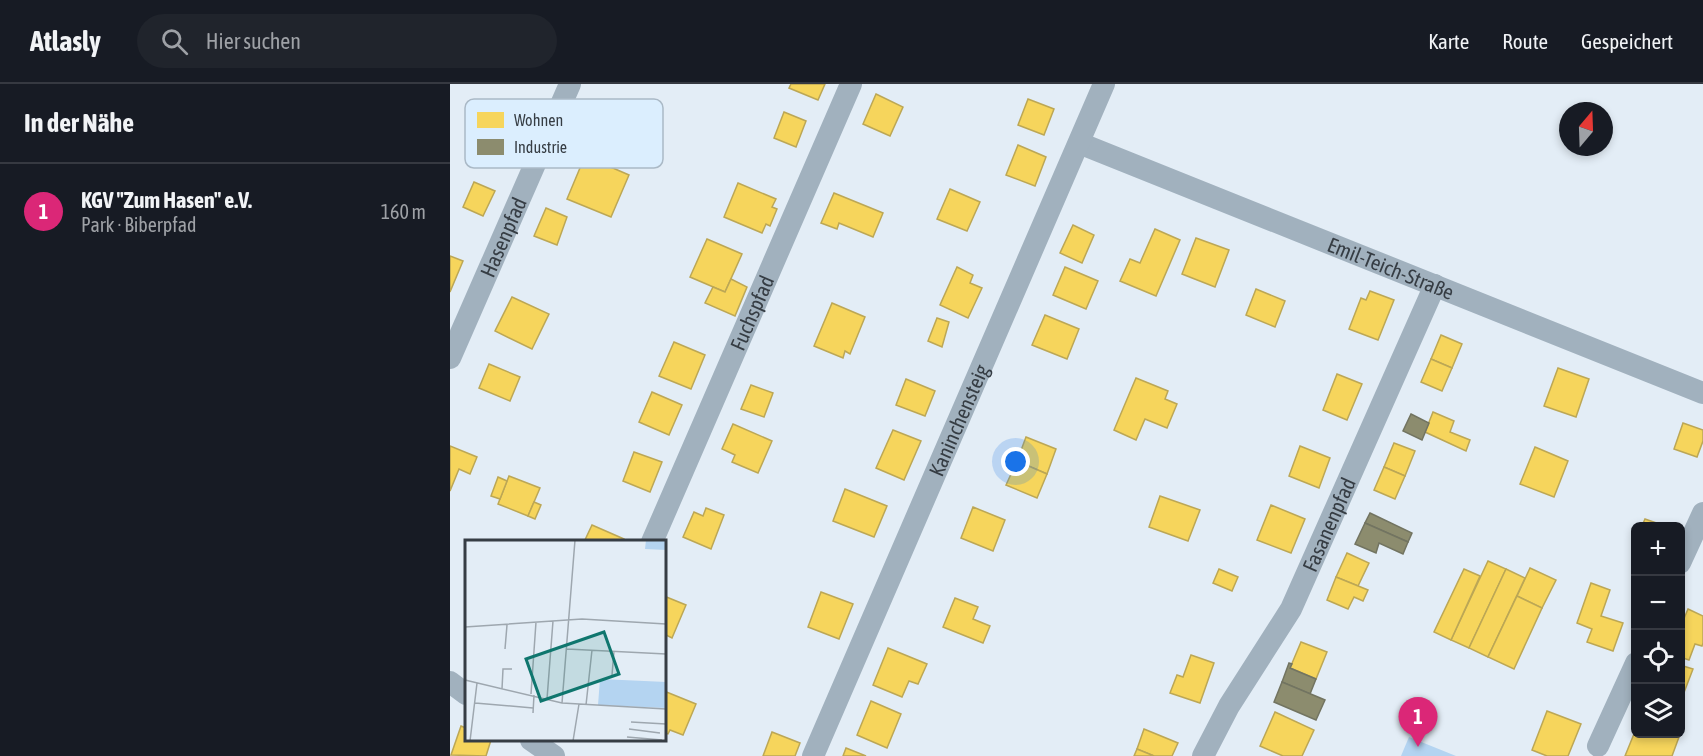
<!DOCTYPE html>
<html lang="de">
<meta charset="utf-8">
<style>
:root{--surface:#171b24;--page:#20242c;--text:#f1f3f6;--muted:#9ea1a6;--line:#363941;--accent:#db2777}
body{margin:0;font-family:"Asap Condensed",sans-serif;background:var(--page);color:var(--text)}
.controls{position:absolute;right:18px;bottom:18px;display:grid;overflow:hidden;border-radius:9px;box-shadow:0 3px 9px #0003}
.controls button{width:54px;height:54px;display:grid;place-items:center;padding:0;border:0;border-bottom:2px solid var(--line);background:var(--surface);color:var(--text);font:30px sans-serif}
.compass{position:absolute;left:1109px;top:18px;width:54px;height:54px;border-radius:50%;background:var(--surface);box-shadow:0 3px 9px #0003;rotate:19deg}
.you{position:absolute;left:566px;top:378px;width:21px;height:21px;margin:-15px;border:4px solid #fff;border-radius:50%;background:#1a73e8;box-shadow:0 0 0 9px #1a73e833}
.badge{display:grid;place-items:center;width:39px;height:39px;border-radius:50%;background:var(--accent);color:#fff;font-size:20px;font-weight:700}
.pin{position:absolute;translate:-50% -50px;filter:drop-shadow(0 2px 3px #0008)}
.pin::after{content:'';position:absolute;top:32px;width:21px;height:18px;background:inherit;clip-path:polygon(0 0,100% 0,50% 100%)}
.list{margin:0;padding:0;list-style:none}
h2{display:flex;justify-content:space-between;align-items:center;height:78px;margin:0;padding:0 24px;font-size:26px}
h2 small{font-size:20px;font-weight:400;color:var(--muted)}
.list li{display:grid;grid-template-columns:39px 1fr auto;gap:18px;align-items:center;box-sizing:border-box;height:96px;padding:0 24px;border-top:2px solid var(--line)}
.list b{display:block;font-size:22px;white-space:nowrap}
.list p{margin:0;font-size:20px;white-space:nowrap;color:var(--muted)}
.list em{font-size:20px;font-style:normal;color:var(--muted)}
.icon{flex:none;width:33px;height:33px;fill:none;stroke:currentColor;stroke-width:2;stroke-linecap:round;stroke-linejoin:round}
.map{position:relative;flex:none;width:1253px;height:672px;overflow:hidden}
header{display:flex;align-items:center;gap:36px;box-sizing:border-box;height:84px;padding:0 30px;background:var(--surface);border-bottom:2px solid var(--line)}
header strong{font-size:28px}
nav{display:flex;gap:33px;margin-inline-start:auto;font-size:21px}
.search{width:420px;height:54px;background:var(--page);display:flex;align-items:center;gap:15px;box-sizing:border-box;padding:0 21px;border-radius:33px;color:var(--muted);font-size:22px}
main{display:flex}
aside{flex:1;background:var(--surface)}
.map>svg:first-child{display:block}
</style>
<header>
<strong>Atlasly</strong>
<div class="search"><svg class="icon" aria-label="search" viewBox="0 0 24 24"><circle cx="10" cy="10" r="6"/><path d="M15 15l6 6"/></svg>Hier suchen</div>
<nav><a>Karte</a><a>Route</a><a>Gespeichert</a></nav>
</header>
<main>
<aside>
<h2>In der Nähe<small></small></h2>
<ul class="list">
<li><span class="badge">1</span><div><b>KGV &quot;Zum Hasen&quot; e.V.</b><p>Park · Biberpfad</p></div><em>160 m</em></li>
</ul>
</aside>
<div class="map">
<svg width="1253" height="672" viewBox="0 0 1253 672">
<rect width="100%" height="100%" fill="#e3edf6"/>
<path fill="#b4d4f1" d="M 959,653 L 1006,672 L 951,672 Z"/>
<g fill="#f6d55c" stroke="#bca755" stroke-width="1.5">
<path d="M 341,0 L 375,0 L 368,16 L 339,4 Z"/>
<path d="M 426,10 L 453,23 L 440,52 L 413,40 Z"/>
<path d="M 578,15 L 604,25 L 594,51 L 568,41 Z"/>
<path d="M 334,28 L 356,37 L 346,63 L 324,54 Z"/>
<path d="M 568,61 L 596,73 L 585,102 L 556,91 Z"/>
<path d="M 135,72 L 179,91 L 161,133 L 117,115 Z"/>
<path d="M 24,98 L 45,107 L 33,132 L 13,123 Z"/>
<path d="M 288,99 L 326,115 L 322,123 L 327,125 L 320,142 L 316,140 L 312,149 L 274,133 Z"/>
<path d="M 500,105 L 530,118 L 517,147 L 487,135 Z"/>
<path d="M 384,109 L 433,129 L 423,153 L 389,139 L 387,145 L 371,139 Z"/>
<path d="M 96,124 L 117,133 L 107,161 L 84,152 Z"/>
<path d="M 623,141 L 644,151 L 632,179 L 610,169 Z"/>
<path d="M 705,145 L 730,156 L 706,212 L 670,197 L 680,175 L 690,179 Z"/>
<path d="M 746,154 L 779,166 L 765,203 L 732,190 Z"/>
<path d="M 257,155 L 292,170 L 275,208 L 240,193 Z"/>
<path d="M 0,172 L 13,177 L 0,208 Z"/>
<path d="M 507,183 L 523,191 L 520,199 L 532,204 L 518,234 L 490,221 Z"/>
<path d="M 615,183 L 648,197 L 636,225 L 603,211 Z"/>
<path d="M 281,195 L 297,203 L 285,232 L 255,219 L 263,203 L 275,208 Z"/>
<path d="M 806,205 L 835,217 L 825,243 L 796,231 Z"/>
<path d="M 920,207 L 944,216 L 928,256 L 899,245 L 911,214 L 916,216 Z"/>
<path d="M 62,213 L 99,230 L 82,265 L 45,247 Z"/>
<path d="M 382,219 L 415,233 L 400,270 L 395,267 L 393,274 L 364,262 Z"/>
<path d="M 595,231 L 629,245 L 617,275 L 582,261 Z"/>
<path d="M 487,234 L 499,238 L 492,263 L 478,257 Z"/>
<path d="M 991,251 L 1012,260 L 1002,284 L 981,275 Z"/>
<path d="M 224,258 L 255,271 L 241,305 L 209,292 Z"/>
<path d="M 981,275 L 1002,284 L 992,307 L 971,298 Z"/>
<path d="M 39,280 L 70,293 L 60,317 L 29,304 Z"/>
<path d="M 1108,284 L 1139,295 L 1126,333 L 1094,322 Z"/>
<path d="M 887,290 L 912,300 L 897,336 L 873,326 Z"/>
<path d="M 686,294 L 718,307 L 715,315 L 727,320 L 717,344 L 695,335 L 686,356 L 664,346 Z"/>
<path d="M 456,295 L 485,307 L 475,332 L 446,321 Z"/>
<path d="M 301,301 L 323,309 L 314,333 L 291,325 Z"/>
<path d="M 202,308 L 232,321 L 219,351 L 189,338 Z"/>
<path d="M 983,328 L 1004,337 L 1000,348 L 1020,356 L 1016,367 L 975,348 Z"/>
<path d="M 1233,339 L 1253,346 L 1253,357 L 1247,373 L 1224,365 Z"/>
<path d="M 283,340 L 322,357 L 308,389 L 282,378 L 285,371 L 272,365 Z"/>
<path d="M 443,346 L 471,357 L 454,396 L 426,384 Z"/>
<path d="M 576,353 L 606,365 L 597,390 L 567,377 Z"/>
<path d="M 944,359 L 965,367 L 955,392 L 934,383 Z"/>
<path d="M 0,362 L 27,373 L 20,390 L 9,385 L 0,407 Z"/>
<path d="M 850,362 L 880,374 L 869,404 L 839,392 Z"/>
<path d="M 1085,363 L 1118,377 L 1104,413 L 1070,400 Z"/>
<path d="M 184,368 L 212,378 L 200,408 L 173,397 Z"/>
<path d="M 567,377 L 597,390 L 587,414 L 556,401 Z"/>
<path d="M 934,383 L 955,392 L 945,415 L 924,406 Z"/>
<path d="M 59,392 L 90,404 L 78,432 L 48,420 Z"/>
<path d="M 48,393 L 57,397 L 50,415 L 41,412 Z"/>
<path d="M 395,405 L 437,422 L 424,453 L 383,437 Z"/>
<path d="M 710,412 L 750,426 L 738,457 L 699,443 Z"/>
<path d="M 84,418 L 91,421 L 85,435 L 78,432 Z"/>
<path d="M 821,421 L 855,435 L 841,469 L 807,456 Z"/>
<path d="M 523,423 L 555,436 L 543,467 L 511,454 Z"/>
<path d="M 256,424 L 274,431 L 261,465 L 233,453 L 244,428 L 253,432 Z"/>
<path d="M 1195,435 L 1215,442 L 1192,442 Z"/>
<path d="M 142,441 L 174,455 L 173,458 L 134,458 Z"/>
<path d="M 897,469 L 919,479 L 908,502 L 886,493 Z"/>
<path d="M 1038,477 L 1056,485 L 1019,564 L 1001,556 Z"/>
<path d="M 1080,484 L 1106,496 L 1092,524 L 1067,512 Z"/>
<path d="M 769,485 L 788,493 L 782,507 L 763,499 Z"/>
<path d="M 1014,485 L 1030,492 L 1001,556 L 984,548 Z"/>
<path d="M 1056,485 L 1075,494 L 1038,573 L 1019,564 Z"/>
<path d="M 886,493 L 918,506 L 913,517 L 904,513 L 898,525 L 877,516 Z"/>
<path d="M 1141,499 L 1160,506 L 1151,532 L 1173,539 L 1163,567 L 1137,558 L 1142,545 L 1127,539 Z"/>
<path d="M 371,508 L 403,520 L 389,555 L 358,543 Z"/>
<path d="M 214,512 L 236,521 L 222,554 L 214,550 Z"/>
<path d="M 1067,512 L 1092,524 L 1064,585 L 1038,573 Z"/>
<path d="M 505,514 L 528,523 L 523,535 L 540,542 L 533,559 L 493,543 Z"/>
<path d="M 1238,525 L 1253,532 L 1253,559 L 1252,562 L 1245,560 L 1239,576 L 1230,573 L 1230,544 Z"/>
<path d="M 851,558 L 877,568 L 866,595 L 840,584 Z"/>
<path d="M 438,564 L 477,580 L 468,600 L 459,597 L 452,613 L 423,601 Z"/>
<path d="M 741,571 L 764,579 L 750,619 L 720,609 L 727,591 L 733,593 Z"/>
<path d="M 1230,581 L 1243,585 L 1230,619 Z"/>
<path d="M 214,607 L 246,620 L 233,651 L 220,646 L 218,650 L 214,649 Z"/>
<path d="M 421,617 L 451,630 L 437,664 L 407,651 Z"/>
<path d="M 1097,627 L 1131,640 L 1118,672 L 1097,672 L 1082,666 Z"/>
<path d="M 825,628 L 864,646 L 852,672 L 833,672 L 810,662 Z"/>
<path d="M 11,642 L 16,644 L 16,656 L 41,656 L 36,672 L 1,671 Z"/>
<path d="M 694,645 L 728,659 L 722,672 L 704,672 L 687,665 Z"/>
<path d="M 1186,645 L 1186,650 L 1218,650 L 1229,653 L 1222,672 L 1175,672 Z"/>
<path d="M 322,648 L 350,659 L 345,672 L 313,672 Z"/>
<path d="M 396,664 L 416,672 L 393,672 Z"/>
<path d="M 687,665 L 704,672 L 684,672 Z"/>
</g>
<g fill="#8c8c6e" stroke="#727461" stroke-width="1.5">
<path d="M 961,330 L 979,339 L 972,356 L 953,347 Z"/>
<path d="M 920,429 L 962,449 L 958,458 L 915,439 Z"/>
<path d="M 915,439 L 958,458 L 953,470 L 929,459 L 926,469 L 905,460 Z"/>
<path d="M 839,579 L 842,580 L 840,584 L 866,595 L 860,610 L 832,598 Z"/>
<path d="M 832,598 L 875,616 L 866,636 L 824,618 Z"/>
</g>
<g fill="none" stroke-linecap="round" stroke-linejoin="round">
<g stroke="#a1b1be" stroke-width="22">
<path id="s1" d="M 629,59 L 1253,309"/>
<path id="s2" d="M 0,274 L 120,0"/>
<path id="s3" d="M 202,458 L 401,0"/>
<path d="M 1230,479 L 1253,429"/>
<path d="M 0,598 L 16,610"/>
<path d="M 81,656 L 104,672"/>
<path d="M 1148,662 L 1186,579"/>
<path id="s4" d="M 363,672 L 654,0"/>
<path id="s5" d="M 753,672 L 779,622 L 841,525 L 985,201"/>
</g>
</g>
<g text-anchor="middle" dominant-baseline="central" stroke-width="6" stroke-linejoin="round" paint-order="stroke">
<g font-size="21" fill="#363d44" stroke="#dbeefe">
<text stroke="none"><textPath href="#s2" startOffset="132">Hasenpfad</textPath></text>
<text stroke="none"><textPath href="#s1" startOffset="336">Emil-Teich-Straße</textPath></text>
<text stroke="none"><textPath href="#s3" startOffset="250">Fuchspfad</textPath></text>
<text stroke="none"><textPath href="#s4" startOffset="366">Kaninchensteig</textPath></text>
<text stroke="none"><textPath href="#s5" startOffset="264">Fasanenpfad</textPath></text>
</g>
</g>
<g transform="translate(15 456)">
<rect width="201" height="201" fill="#e3edf6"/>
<path d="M 181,0 L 201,0 L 201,10 L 180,9 ZM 135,139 L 201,142 L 201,168 L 133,165 Z" fill="#b4d4f1"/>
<path fill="none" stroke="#9ea7af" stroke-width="1.5" d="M 0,87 L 117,79 L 201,84M 40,109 L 42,85M 102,109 L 201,114M 147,135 L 149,111M 0,140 L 97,163 L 201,169M 37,149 L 38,129 L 47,129M 66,154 L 71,82M 82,159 L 88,81M 10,163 L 68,168M 97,163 L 110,0M 121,165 L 127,110M 68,173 L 69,155M 166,182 L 201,184M 164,189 L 195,193M 162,197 L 197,200M 5,201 L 12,143M 108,201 L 114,164"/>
<path fill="#0f766e" fill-opacity="0.15" stroke="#0f766e" stroke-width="3" d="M 139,92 L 154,134 L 76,161 L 61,119 Z"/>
<rect width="201" height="201" fill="none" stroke="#363d44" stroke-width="3"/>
</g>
<rect x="15" y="15" width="198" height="69" rx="9" fill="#dbeefe" stroke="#aab9c6" stroke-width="1.5"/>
<rect x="27" y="28" width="27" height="16" fill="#f6d55c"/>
<rect x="27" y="55" width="27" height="16" fill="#8c8c6e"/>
<g font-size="16" fill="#363d44">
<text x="64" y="42">Wohnen</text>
<text x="64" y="69">Industrie</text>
</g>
</svg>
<div class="controls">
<button>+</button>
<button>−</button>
<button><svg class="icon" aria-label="locate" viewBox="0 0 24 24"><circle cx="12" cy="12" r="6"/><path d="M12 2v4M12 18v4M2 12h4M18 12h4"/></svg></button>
<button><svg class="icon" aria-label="layers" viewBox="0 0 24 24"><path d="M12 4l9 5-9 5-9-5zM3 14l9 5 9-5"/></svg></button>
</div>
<svg class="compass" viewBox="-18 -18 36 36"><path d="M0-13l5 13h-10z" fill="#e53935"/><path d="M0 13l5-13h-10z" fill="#9ea1a6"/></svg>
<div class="you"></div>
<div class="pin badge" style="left:968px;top:663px">1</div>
</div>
</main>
